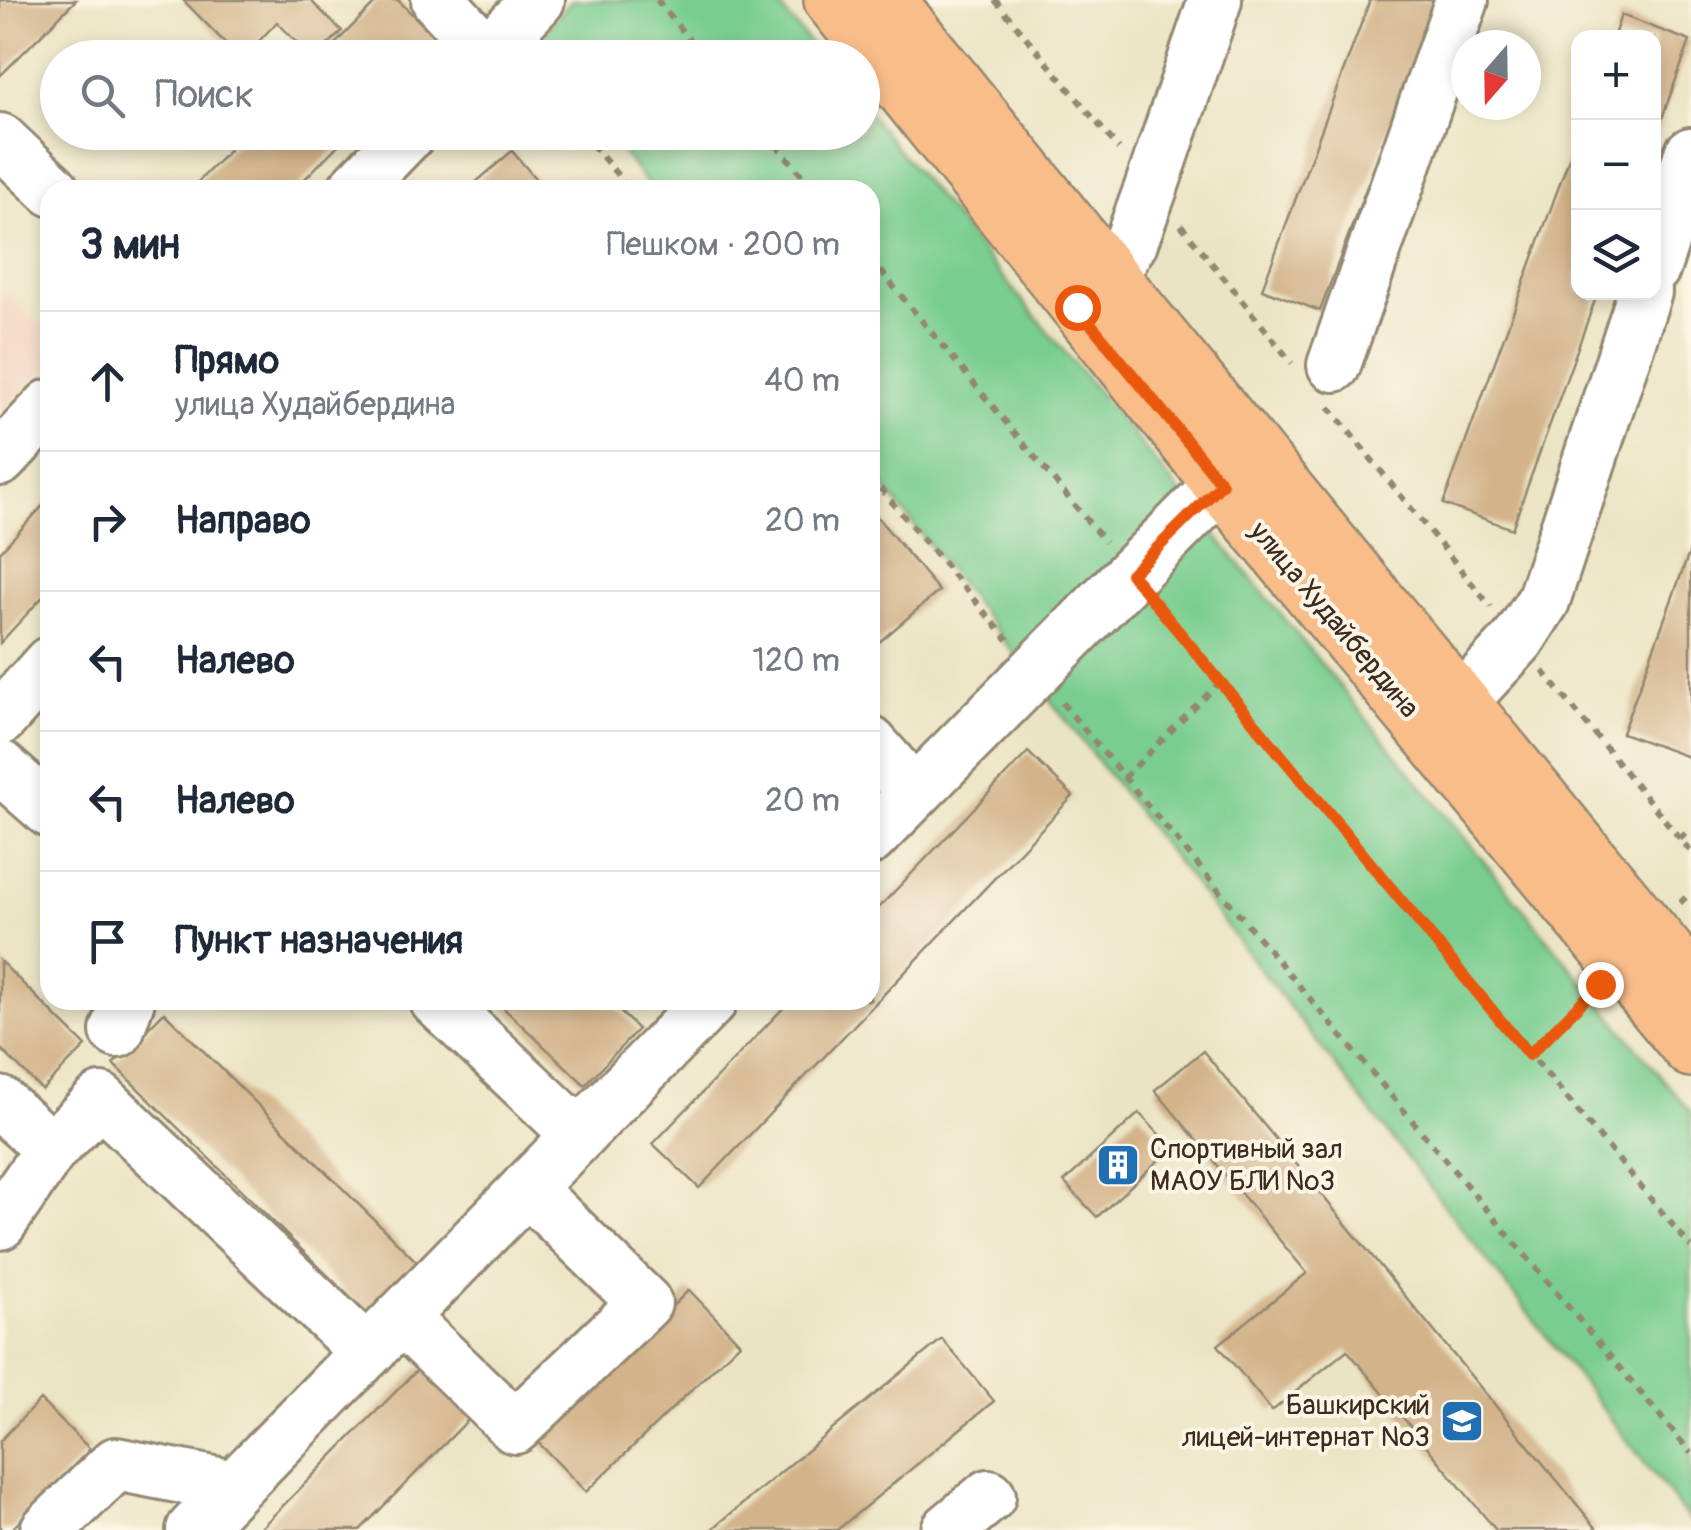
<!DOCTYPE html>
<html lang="ru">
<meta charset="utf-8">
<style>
:root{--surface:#fff;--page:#f6f6f7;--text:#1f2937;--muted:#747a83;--line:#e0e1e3}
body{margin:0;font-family:Pangolin,sans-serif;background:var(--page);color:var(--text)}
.controls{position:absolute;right:30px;top:30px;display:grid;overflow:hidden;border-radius:20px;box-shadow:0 5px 15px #0003}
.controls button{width:90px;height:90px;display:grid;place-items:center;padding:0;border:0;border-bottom:2px solid var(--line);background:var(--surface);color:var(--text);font:50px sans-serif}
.compass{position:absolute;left:1451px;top:30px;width:90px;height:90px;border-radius:50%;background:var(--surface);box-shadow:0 5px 15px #0003;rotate:200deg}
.stop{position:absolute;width:30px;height:30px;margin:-22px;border:8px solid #ea580c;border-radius:50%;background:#fff}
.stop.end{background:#ea580c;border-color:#fff;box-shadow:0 2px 10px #0008}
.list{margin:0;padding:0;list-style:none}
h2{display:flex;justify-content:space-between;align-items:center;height:130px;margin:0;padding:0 40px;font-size:42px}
h2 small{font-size:32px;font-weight:400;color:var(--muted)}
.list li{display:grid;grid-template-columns:65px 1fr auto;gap:30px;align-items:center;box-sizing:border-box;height:140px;padding:0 40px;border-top:2px solid var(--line)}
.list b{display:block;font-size:38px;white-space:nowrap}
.list p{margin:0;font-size:32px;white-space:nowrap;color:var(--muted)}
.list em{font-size:32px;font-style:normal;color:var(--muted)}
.icon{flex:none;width:55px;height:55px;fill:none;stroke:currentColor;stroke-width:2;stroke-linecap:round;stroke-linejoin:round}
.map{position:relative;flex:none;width:1691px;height:1530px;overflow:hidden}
.search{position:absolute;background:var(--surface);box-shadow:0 5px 15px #0003;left:40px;top:40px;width:840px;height:110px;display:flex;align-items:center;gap:25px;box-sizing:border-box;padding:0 35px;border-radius:55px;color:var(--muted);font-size:38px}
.panel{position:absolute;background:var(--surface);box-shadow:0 5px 15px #0003;left:40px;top:180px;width:840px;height:830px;border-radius:30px}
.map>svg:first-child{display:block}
</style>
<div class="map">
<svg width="1691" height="1530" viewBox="0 0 1691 1530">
<rect width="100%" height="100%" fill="#fcf5e5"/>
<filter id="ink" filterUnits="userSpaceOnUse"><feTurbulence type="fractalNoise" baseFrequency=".01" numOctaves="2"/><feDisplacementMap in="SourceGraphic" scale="20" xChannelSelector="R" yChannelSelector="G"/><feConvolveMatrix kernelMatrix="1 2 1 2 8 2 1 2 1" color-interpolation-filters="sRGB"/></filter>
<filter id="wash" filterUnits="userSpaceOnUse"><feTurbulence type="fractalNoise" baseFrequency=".0048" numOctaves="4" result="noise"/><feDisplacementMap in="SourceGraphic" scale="40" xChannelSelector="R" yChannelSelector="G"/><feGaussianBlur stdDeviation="2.25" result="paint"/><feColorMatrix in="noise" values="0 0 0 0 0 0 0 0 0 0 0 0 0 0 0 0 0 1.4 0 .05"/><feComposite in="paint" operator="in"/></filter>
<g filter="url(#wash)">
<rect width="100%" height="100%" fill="#ebe4c4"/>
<path fill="#f4d3c0" d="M 0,288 L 50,334 L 50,363 L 0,413 Z"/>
<g fill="#79cd90" stroke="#5a7c57" stroke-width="2.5">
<path d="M 572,0 L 774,0 L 821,57 L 549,57 L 537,42 Z"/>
<path d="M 863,107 L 1691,1113 L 1691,1522 L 870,469 L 870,190 L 652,190 L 607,133 L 862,132 Z"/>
</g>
<g id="blocks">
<g fill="#d3b38a">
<path d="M 0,0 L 76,0 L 0,76 Z"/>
<path d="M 183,0 L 310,0 L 342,31 L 315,58 L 312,58 L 277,22 L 243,58 L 240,58 Z"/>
<path d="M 378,0 L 398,0 L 441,43 L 426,58 L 321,58 Z"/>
<path d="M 1370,0 L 1437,0 L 1320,311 L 1262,289 Z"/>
<path d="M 1621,15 L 1690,41 L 1654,140 L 1654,38 L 1613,38 Z"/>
<path d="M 247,132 L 351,132 L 294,190 L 190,190 Z"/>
<path d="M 1578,134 L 1578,292 L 1598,292 L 1512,529 L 1443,504 Z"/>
<path d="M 512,151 L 545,190 L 467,190 Z"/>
<path d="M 50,498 L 50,589 L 0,643 L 0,552 Z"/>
<path d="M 873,512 L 939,591 L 870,650 L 870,515 Z"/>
<path d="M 1691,548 L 1691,758 L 1622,733 Z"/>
<path d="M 1028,752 L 1073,796 L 699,1188 L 653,1144 L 791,1000 L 870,1000 L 870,917 Z"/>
<path d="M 0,961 L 86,1046 L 42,1090 L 0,1048 Z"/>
<path d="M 495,1000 L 608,1000 L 638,1029 L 585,1085 Z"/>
<path d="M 164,1012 L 421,1266 L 370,1317 L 113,1064 Z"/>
<path d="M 1203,1051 L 1598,1530 L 1496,1530 L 1347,1350 L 1272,1411 L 1218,1345 L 1307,1273 L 1155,1090 Z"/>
<path d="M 1139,1113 L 1172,1148 L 1097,1217 L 1064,1182 Z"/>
<path d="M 689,1290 L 740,1343 L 586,1492 L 535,1439 Z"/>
<path d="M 942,1339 L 994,1401 L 837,1530 L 711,1530 Z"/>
<path d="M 421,1366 L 472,1416 L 360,1530 L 259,1530 Z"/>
<path d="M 40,1400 L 90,1449 L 11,1530 L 0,1530 L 0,1441 Z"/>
</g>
</g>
</g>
<g filter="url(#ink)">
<use href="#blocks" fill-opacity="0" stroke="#938771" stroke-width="2.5"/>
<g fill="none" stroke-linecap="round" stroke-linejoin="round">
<g stroke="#938771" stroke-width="58">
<g id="minor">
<path d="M 438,0 L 487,53"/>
<path d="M 483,58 L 538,0"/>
<path d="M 0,140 L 53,190"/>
<path d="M 354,190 L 410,132"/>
<path d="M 1654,267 L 1691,154"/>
<path d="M 1078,306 L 1110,276 L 1131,242 L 1151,188 L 1215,0"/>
<path d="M 1334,365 L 1462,0"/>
<path d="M 0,459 L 50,406"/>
<path d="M 0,719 L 50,663"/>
<path d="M 1428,731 L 1460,703 L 1518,640 L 1543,601 L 1645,292"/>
<path d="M 870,743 L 914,793"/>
<path d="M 0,767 L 50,811"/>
<path d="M 870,838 L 1131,574 L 1221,484 L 1255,454"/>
<path d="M 436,1000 L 579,1135"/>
<path d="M 117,1031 L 128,1000"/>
<path d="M 0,1103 L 51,1149 L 101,1100 L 367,1352"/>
<path d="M 0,1223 L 51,1149"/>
<path d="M 401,1317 L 515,1427 L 645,1303 L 527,1188"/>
<path d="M 47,1530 L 116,1464 L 234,1487"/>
<path d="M 193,1530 L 711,1000"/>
<path d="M 948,1530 L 989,1496"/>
</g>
</g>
<g stroke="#938771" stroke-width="60">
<g id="major">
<path d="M 832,0 L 1221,484 L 1691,1049"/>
<path d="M 887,0 L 1110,276 L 1691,982"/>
</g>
</g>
<g stroke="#938771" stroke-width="6" stroke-dasharray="8 8" stroke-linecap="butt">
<path d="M 657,0 L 704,58"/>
<path d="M 995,0 L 1119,149"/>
<path d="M 582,132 L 630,190"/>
<path d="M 766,132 L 814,190"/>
<path d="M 1181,225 L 1292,363"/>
<path d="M 870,258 L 1105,542"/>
<path d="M 1329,407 L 1491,607"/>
<path d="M 870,476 L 1008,640"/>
<path d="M 1157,606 L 1691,1247"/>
<path d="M 1543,671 L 1691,852"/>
<path d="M 1062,703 L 1691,1453"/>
<path d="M 1124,778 L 1220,682"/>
<path d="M 1680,839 L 1691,828"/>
<path d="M 1680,903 L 1691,892"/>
<path d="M 1529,1055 L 1589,995"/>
</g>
<use href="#minor" stroke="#fff" stroke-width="52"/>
<use href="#major" stroke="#f8bd89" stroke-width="55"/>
</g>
</g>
<g fill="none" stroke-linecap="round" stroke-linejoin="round" filter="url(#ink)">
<path stroke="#ea580c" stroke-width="12" d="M 1077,307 L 1222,484 L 1131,574 L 1529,1055 L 1600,984"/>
</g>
<defs>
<g id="building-square" transform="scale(2.25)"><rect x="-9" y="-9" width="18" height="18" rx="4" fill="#1f6fb2" stroke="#fcf5e5"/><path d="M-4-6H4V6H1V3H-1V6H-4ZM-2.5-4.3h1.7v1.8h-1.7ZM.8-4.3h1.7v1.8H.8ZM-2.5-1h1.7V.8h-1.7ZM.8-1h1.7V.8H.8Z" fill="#fff"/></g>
<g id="school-square" transform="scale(2.25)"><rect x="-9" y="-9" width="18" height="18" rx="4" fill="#1f6fb2" stroke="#fcf5e5"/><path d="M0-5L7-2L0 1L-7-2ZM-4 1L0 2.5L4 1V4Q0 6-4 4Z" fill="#fff"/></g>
</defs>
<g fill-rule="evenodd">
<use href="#building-square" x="1118" y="1165"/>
<use href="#school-square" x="1462" y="1421"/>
</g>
<g text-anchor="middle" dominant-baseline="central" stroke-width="8" stroke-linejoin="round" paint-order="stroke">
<g font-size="28" fill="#3b2a1e" stroke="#fcf5e5">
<text transform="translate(1334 620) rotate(50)">улица Худайбердина</text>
</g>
<g font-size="28" fill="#3b2a1e" stroke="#fcf5e5" text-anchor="start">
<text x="1150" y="1149">Спортивный зал<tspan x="1150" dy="32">МАОУ БЛИ №3</tspan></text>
<text x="1430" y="1405" text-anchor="end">Башкирский<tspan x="1430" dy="32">лицей-интернат №3</tspan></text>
</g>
</g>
</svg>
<div class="controls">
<button>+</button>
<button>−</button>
<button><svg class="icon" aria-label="layers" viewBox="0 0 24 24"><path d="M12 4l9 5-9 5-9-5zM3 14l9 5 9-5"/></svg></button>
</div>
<svg class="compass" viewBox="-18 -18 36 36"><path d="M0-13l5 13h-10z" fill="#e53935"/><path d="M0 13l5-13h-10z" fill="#747a83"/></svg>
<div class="stop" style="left:1077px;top:307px"></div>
<div class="stop end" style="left:1600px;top:984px"></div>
<div class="search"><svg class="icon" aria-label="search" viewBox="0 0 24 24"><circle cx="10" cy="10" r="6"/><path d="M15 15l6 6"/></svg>Поиск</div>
<section class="panel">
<h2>3 мин<small>Пешком · 200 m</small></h2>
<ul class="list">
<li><svg class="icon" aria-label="ahead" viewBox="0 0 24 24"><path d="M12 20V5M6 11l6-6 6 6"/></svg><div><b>Прямо</b><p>улица Худайбердина</p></div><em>40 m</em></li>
<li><svg class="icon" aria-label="right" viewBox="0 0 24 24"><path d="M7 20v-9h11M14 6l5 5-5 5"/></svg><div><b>Направо</b></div><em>20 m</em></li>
<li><svg class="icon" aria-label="left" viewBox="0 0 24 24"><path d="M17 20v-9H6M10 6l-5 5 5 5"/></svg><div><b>Налево</b></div><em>120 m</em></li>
<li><svg class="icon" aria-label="left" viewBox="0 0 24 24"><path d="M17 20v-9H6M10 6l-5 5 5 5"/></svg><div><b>Налево</b></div><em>20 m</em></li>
<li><svg class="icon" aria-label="arrive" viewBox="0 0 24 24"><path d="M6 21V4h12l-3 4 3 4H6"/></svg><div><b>Пункт назначения</b></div></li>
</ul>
</section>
</div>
